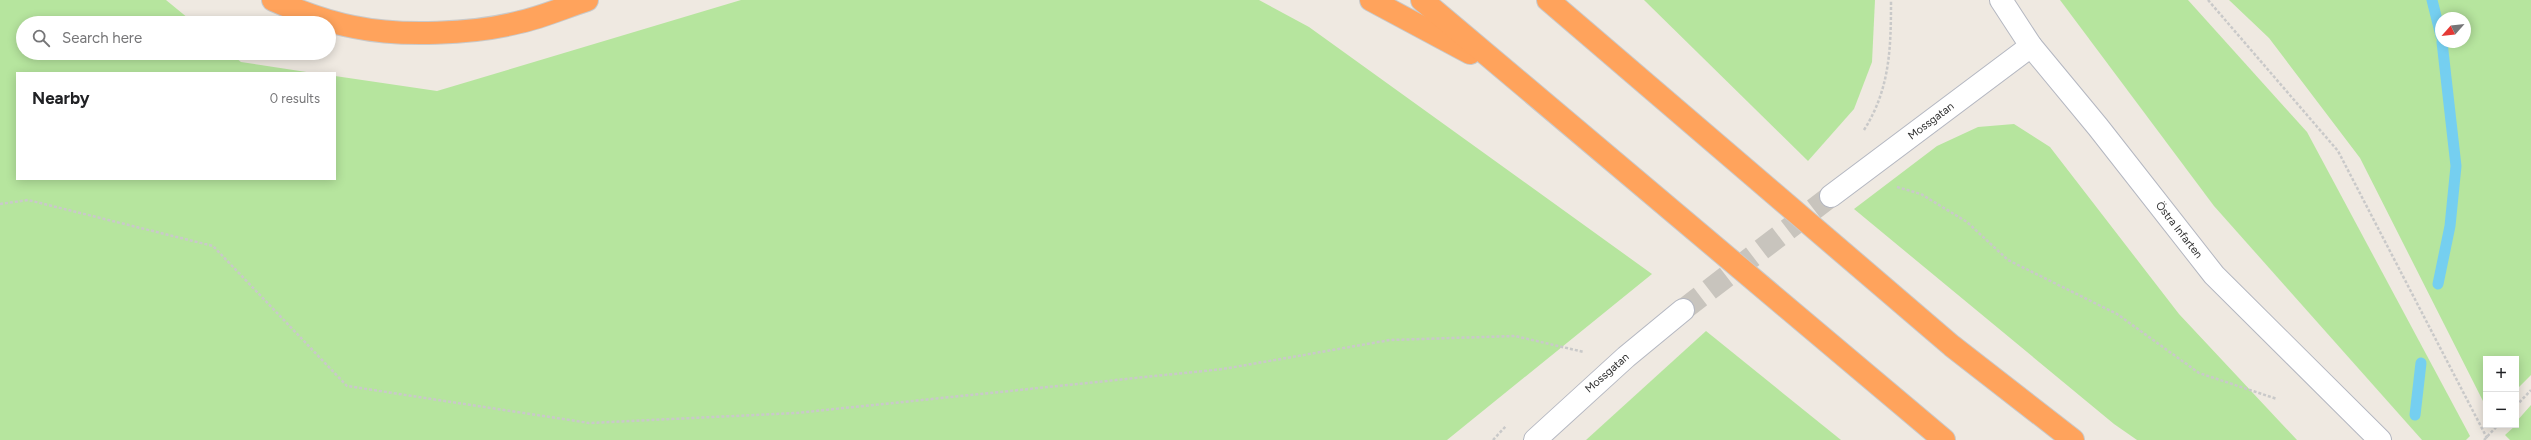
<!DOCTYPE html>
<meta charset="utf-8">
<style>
:root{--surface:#fff;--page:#f6f6f6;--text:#202124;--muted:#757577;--line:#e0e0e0}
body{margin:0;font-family:Figtree,sans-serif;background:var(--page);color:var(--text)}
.controls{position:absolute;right:12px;bottom:12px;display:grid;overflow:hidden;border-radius:0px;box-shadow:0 2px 10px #0003}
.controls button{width:36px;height:36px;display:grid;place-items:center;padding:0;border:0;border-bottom:1px solid var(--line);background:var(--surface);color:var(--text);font:20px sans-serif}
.compass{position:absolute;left:2435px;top:12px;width:36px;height:36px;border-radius:50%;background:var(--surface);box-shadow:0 2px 10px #0003;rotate:243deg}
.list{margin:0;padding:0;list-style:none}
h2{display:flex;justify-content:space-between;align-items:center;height:52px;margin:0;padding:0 16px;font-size:17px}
h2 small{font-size:13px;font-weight:400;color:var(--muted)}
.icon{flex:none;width:22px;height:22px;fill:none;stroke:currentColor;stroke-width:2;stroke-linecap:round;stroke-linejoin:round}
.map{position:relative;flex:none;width:2531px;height:440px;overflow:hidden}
.search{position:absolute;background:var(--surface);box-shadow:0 2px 10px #0003;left:16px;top:16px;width:320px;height:44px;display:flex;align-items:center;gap:10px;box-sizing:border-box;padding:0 14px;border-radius:22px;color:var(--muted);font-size:15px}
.panel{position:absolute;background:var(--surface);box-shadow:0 2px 10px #0003;left:16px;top:72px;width:320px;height:108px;border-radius:0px}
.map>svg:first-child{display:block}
</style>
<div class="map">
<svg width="2531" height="440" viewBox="0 0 2531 440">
<rect width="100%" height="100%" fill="#efe9e1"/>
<g fill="#b6e59e" fill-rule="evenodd">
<path d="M 0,0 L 166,0 L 194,23 L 23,23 L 23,53 L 230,53 L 241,62 L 313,73 L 17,73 L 17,179 L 335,179 L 335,76 L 437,91 L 741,0 L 1259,0 L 1309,27 L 1652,274 L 1447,440 L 0,440 Z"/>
<path d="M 1644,0 L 1875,0 L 1872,62 L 1854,109 L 1808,161 Z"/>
<path d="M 2060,0 L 2188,0 L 2307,132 L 2470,436 L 2466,440 L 2422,440 L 2214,206 Z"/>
<path d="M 2229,0 L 2531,0 L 2531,375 L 2516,390 L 2516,359 L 2486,359 L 2486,407 L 2360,158 L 2269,38 ZM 2441,18 L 2465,18 L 2465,42 L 2441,42 Z"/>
<path d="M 2014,124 L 2050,147 L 2179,314 L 2297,440 L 2137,440 L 2114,424 L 1854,209 L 1937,146 L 1978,127 Z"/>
<path d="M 1706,331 L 1841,440 L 1586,440 Z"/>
<path d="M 2531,405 L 2531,440 L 2510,440 L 2505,435 L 2516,425 L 2516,422 Z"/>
</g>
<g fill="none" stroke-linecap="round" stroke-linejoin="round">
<g stroke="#75cff0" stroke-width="11">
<path d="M 2432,0 L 2441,36"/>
<path d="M 2438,284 L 2450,226 L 2456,166 L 2442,42"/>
<path d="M 2415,415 L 2421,363"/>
</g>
<path stroke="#c8c4bd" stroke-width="22" stroke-dasharray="22 11" stroke-linecap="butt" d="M 1683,310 L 1831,196"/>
<g stroke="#b4b7c1" stroke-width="24">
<g id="secondary">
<path d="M 2001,0 L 2031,46 L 2098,127 L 2214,275 L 2380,440"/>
<path d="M 1831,196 L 2031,46"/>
<path d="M 1535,440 L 1626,357 L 1683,310"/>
</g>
</g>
<g stroke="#c9c9c9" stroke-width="24">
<g id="highway">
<path d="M 273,0 C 298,11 327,22 354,27 C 401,37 474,34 520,22 C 543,17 565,7 587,0"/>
<path d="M 1371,0 L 1470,53"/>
<path d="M 1422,0 L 1944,440"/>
<path d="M 1548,0 L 1952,346 L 2073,440"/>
</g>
</g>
<g stroke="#c9c9c9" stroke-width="2.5" stroke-dasharray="3 2" stroke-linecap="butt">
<path d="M 2208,0 L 2338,151 L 2488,440"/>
<path d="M 1864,130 C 1890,89 1891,48 1891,0"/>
<path d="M 1897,187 L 1921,194 L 1967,222 L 2008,260 L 2117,314 L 2199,373 L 2277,399"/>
<path d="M 0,204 L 28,200 L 213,246 L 347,386 L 589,423 L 796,413 L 1223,369 L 1390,340 L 1515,336 L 1584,352"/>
<path d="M 2516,406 L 2531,390"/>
<path d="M 1493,440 L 1506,426"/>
<path d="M 2484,440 L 2498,425"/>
</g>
<use href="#secondary" stroke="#fff" stroke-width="22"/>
<use href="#highway" stroke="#ffa35c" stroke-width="22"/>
</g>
<g text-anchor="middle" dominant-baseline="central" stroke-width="3" stroke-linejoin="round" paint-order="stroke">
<g font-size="11" fill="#2e2e2e" stroke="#fff">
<text transform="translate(1931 121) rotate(-37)">Mossgatan</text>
<text transform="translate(2179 230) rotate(52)">Östra Infarten</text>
<text transform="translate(1607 373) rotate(-41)">Mossgatan</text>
</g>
</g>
</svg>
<div class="controls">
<button>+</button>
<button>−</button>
</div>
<svg class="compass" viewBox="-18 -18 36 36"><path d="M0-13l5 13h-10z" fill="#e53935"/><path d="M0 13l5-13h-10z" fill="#757577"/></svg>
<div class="search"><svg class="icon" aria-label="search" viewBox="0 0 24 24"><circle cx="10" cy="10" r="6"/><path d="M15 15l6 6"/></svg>Search here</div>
<section class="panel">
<h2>Nearby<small>0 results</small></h2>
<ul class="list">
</ul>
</section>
</div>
